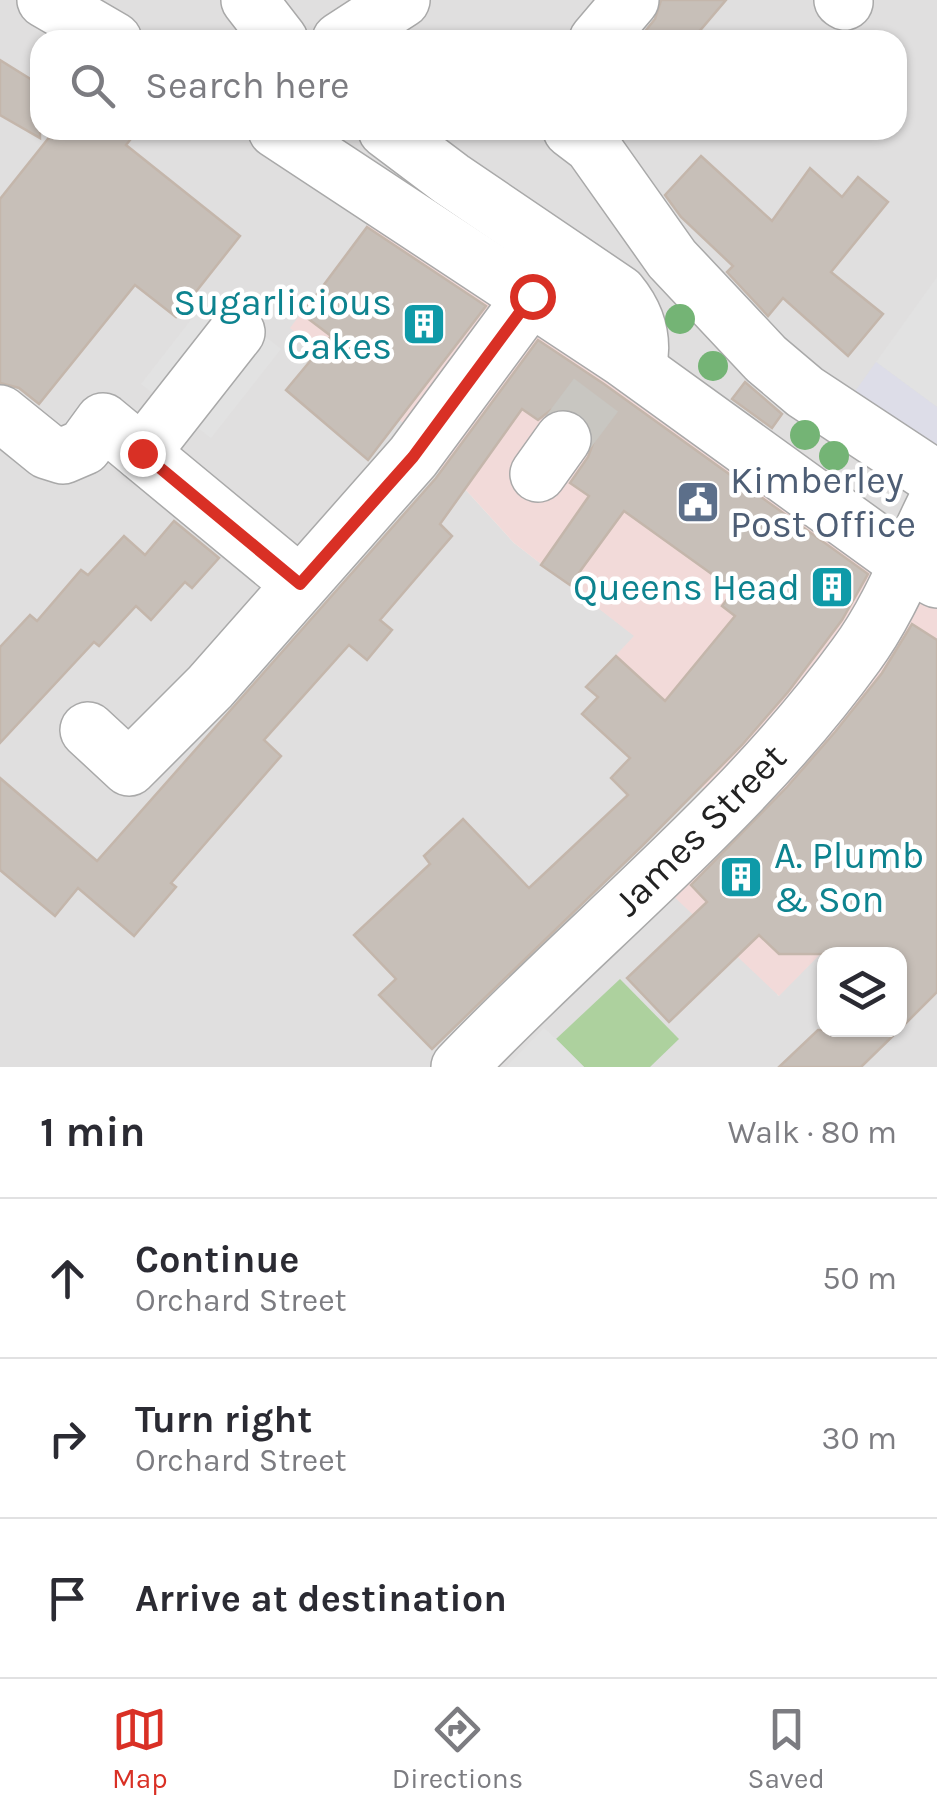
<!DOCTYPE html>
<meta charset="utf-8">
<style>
:root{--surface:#fff;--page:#f2f2f3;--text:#2b2b33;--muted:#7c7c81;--line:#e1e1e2;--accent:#d93025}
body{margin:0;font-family:Karla,sans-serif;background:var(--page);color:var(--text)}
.controls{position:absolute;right:30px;bottom:30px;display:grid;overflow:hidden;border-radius:20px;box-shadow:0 2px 8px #0004}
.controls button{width:90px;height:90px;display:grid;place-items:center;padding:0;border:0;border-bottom:2px solid var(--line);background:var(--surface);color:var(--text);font:50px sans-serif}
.stop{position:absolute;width:30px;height:30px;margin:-22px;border:8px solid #d93025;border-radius:50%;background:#fff}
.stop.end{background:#d93025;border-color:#fff;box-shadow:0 2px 10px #0008}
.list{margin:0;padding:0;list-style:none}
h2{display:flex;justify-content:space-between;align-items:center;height:130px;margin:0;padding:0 40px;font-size:42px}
h2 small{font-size:32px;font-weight:400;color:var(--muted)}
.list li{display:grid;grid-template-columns:65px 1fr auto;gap:30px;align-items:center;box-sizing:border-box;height:160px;padding:0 40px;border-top:2px solid var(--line)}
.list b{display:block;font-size:38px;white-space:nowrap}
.list p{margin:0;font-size:32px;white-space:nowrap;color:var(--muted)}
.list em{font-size:32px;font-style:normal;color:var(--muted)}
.icon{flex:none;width:55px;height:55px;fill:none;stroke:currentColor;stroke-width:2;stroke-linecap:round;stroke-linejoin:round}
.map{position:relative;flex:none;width:937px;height:1067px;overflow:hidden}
.search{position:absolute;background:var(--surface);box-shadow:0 2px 8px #0004;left:30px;right:30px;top:30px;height:110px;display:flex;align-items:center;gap:25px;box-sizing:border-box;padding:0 35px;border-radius:30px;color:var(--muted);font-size:38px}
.sheet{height:610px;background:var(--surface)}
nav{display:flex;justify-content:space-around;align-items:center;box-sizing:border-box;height:140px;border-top:2px solid var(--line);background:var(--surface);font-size:28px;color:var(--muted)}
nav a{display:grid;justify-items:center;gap:5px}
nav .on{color:var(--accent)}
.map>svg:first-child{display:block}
</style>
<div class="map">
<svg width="937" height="1067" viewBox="0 0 937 1067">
<rect width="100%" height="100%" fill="#f2efe9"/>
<path fill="#e0dfdf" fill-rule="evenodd" d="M 0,0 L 937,0 L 937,594 L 377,214 L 302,314 L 409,428 L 435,466 L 465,489 L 514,543 L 635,636 L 587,687 L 618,717 L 666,753 L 710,795 L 778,996 L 937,836 L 937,1067 L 0,1067 ZM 40,40 L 897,40 L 897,130 L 40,130 ZM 824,954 L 900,954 L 900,1030 L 824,1030 Z"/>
<path fill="#f2dad9" d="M 377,213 L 937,594 L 937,836 L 779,996 L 669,892 L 710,795 L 666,753 L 618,717 L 586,687 L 634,636 L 514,543 L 465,489 L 435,466 L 409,428 L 290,328 Z"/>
<path fill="#add19e" d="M 620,979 L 679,1039 L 650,1067 L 584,1067 L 556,1039 Z"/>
<g fill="#e2e2e2">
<path d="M 937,277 L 937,407 L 876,362 Z"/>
<path d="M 211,294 L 281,349 L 211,438 L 141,384 Z"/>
<path d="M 544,1028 L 556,1039 L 584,1067 L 506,1067 Z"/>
</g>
<path fill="#dddde8" d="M 876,362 L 937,407 L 937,468 L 851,397 Z"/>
<g fill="#c7bfb8" stroke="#c4b6ab" stroke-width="2.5">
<path d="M 661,0 L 726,0 L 692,40 L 638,40 L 655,19 Z"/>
<path d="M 0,60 L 40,85 L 40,138 L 0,115 Z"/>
<path d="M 55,130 L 138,130 L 126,145 L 240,236 L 176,317 L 135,285 L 39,404 L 19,388 L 0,383 L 0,199 Z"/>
<path d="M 701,156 L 772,221 L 810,168 L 842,197 L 858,177 L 888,202 L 831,272 L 883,314 L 848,356 L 783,298 L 768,316 L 727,272 L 733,266 L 681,217 L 665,195 Z"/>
<path d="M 367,227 L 486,306 L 368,460 L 286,390 L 331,336 L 302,314 Z"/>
<path d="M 538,340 L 604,384 L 868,574 L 842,620 L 788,692 L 742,745 L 643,845 L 432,1049 L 379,995 L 396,979 L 354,935 L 430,864 L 424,856 L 463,819 L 529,888 L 628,795 L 611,778 L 630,758 L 582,714 L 598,697 L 586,687 L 616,656 L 665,701 L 735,616 L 722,606 L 734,590 L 624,511 L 570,585 L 541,565 L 589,496 L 570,483 L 588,457 L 594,441 L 591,425 L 580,413 L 565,408 L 551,410 L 538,420 L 522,409 L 440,524 L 452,536 L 380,620 L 392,630 L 367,660 L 349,645 L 264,740 L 281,756 L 171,883 L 176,887 L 134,936 L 78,888 L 55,916 L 0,870 L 0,778 L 97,861 L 436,478 Z"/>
<path d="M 745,382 L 782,414 L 772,428 L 732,399 Z"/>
<path d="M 174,521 L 219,558 L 192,588 L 185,582 L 151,620 L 136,606 L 99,646 L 94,642 L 0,743 L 0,647 L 30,615 L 37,621 L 81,570 L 88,575 L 124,536 L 145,555 Z"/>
<path d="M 912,624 L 937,640 L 937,992 L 900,1029 L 900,954 L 779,954 L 759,935 L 669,1022 L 627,978 L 707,902 L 691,885 L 787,787 L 835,732 L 882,673 Z"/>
<path d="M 818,1030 L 899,1030 L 861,1067 L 779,1067 Z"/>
</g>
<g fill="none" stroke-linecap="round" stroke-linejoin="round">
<path stroke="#c8c6c1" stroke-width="55" stroke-dasharray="55 28" stroke-linecap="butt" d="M 563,439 L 605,383"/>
<g stroke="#a9a9a9" stroke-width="58">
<g id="minor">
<path d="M 45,0 L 114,40"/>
<path d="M 249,0 L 280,40"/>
<path d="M 842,0 L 845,2"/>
<path d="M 340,40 L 402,0"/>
<path d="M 597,40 L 631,0"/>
<path d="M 276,130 L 622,358 L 907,564 L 937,580"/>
<path d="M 386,130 L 451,179 L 619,293 C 638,316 645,340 638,369"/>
<path d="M 571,130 L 592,146 L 672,259 L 766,359 L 805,392 L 937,479"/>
<path d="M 0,413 L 47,451 L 63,456 L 84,447 L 103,421 L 300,584"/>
<path d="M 142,453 L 237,332"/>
<path d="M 538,474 L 563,439"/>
<path d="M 88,730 L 129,768 L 210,687 L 413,457 L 532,296"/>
<path d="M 459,1067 C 591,929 743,811 856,655 C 891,608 911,551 937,500"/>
</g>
</g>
<use href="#minor" stroke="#fff" stroke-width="55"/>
</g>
<g fill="#74b475">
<circle cx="680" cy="319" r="15"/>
<circle cx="713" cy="366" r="15"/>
<circle cx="805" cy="435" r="15"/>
<circle cx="834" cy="456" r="15"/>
</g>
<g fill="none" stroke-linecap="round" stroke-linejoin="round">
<path stroke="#d93025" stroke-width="12" d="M 142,453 L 300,584 L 413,457 L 532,296"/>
</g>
<defs>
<g id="building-square" transform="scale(2.25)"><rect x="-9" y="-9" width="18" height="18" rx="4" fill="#0f9aa8" stroke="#fff"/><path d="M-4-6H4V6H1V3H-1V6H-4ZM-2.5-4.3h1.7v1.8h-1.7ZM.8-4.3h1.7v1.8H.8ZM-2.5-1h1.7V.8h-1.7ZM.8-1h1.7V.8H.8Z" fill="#fff"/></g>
<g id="civic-square" transform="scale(2.25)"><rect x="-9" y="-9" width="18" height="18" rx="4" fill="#5c6f8a" stroke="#fff"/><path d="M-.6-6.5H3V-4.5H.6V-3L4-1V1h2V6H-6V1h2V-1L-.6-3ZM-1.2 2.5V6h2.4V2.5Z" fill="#fff"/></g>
</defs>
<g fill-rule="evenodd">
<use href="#building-square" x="424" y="324"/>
<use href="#civic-square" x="698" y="502"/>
<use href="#building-square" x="832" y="587"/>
<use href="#building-square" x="741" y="877"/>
</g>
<g text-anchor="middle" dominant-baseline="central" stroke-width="9" stroke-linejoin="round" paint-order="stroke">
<g font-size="38" fill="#0d838f" stroke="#fff" text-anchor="end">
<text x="392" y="302">Sugarlicious<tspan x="392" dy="44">Cakes</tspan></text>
<text x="800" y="587">Queens Head</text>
<text x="774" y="855" text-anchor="start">A. Plumb<tspan x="774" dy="44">&amp; Son</tspan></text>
</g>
<g font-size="38" fill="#4e5e75" stroke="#fff" text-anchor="start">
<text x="730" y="480">Kimberley<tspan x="730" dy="44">Post Office</tspan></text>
</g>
<g font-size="38" fill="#222" stroke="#fff">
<text transform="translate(700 830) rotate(-45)">James Street</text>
</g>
</g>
</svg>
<div class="controls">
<button><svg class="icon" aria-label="layers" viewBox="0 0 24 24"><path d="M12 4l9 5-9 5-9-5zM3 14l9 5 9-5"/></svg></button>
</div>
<div class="stop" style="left:532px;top:296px"></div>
<div class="stop end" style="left:142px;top:453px"></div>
<div class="search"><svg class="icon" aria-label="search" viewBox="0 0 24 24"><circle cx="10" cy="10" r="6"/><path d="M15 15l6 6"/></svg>Search here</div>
</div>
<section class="sheet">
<h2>1 min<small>Walk · 80 m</small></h2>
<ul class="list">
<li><svg class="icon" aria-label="ahead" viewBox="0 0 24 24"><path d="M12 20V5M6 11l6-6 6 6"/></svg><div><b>Continue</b><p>Orchard Street</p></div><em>50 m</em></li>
<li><svg class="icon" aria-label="right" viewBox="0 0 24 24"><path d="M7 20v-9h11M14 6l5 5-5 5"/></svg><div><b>Turn right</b><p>Orchard Street</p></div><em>30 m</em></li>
<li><svg class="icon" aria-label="arrive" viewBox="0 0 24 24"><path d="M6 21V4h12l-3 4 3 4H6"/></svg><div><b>Arrive at destination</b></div></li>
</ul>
</section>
<nav>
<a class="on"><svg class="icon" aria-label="map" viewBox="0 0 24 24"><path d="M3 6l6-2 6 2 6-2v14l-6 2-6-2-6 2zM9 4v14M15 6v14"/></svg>Map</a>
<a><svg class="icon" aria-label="directions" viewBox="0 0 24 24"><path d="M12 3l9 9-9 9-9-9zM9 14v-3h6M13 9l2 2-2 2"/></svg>Directions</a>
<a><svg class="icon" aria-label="saved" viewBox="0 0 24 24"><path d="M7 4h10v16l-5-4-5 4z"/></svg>Saved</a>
</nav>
